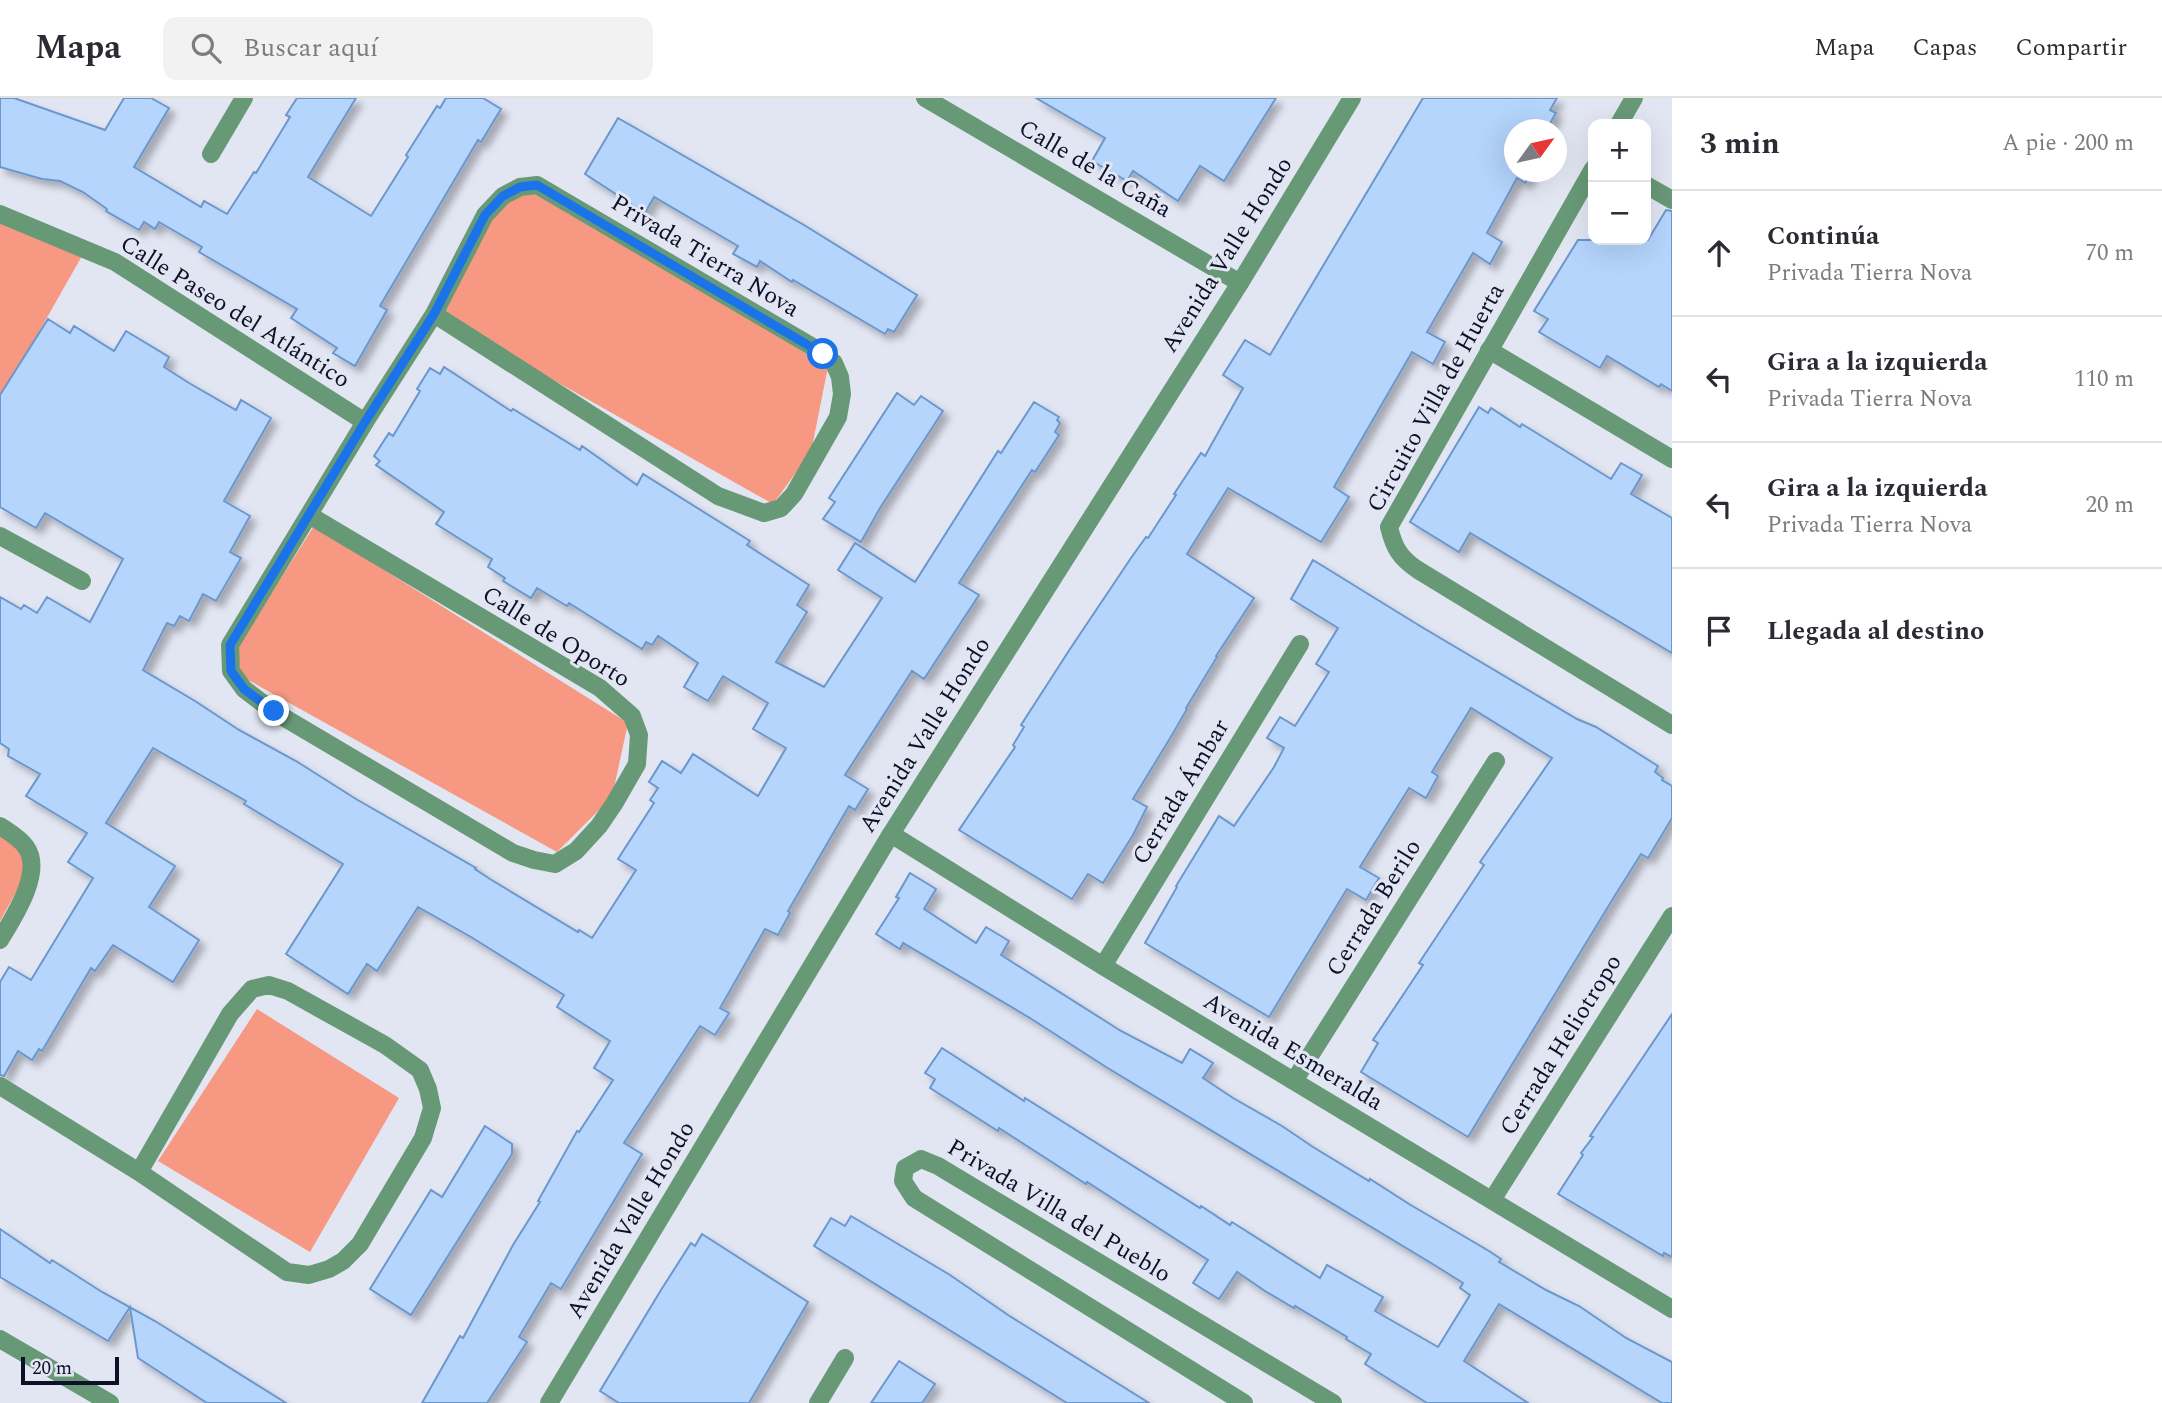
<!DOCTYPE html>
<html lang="es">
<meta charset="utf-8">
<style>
:root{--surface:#fff;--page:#f2f2f3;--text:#2b2b33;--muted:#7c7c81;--line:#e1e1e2}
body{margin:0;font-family:Spectral,serif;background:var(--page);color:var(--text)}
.controls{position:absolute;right:21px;top:21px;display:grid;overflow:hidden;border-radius:14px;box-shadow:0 7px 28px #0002}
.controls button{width:63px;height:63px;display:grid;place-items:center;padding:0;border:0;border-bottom:2px solid var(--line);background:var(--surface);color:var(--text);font:35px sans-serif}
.compass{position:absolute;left:1504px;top:21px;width:63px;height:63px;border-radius:50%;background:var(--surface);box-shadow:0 7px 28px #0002;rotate:57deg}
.scale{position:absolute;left:21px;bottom:18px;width:98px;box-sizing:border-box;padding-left:7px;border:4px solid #0d1128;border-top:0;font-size:19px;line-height:24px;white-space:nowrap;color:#0d1128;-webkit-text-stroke:5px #e2e6f3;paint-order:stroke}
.stop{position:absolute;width:21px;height:21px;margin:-16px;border:5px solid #1a73e8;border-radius:50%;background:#fff}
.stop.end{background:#1a73e8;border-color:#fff;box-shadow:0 2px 7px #0008}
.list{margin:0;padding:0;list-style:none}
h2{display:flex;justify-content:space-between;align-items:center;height:91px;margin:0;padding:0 28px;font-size:30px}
h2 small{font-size:23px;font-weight:400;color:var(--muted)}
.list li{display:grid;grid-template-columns:46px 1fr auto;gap:21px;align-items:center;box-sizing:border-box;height:126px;padding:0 28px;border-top:2px solid var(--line)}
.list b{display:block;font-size:26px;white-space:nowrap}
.list p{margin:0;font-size:23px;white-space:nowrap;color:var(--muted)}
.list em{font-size:23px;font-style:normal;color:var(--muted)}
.icon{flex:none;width:38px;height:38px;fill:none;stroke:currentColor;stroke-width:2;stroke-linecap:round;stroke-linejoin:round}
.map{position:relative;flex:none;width:1672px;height:1305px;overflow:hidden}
header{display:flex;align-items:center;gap:42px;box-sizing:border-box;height:98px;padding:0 35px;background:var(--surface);border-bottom:2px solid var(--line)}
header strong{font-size:33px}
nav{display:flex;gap:38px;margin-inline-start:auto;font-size:24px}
.search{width:490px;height:63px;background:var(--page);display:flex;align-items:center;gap:18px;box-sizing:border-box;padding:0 24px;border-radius:14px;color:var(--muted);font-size:26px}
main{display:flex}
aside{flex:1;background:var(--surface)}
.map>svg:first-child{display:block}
</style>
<header>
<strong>Mapa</strong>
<div class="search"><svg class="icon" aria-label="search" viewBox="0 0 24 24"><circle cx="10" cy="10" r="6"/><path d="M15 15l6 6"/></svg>Buscar aquí</div>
<nav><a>Mapa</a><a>Capas</a><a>Compartir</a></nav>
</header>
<main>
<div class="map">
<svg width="1672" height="1305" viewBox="0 0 1672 1305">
<defs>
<filter id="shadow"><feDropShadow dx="6" dy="6" stdDeviation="3.5" flood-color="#0004"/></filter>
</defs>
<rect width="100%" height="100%" fill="#e2e6f3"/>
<g fill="#f69882">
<path d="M 537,89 L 828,269 L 811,354 L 773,406 L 437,216 L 486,120 L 520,91 Z"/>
<path d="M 0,123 L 82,158 L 0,302 Z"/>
<path d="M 314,428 L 628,625 L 612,699 L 557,754 L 241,578 L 237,550 Z"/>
<path d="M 0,735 L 21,748 L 25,778 L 0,823 Z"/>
<path d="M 257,911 L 399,1000 L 310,1154 L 158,1063 Z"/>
</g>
<g fill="#b5d5fd" stroke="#6b97cd" stroke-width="2" filter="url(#shadow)">
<path d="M 0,0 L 14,0 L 105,32 L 124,0 L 151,0 L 169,10 L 134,69 L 201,109 L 204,103 L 227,116 L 254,74 L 256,75 L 290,19 L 286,17 L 297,0 L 356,0 L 308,79 L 371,118 L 408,59 L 406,57 L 437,8 L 440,10 L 446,0 L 483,0 L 501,11 L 481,44 L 478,42 L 380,208 L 387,212 L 355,268 L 333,255 L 337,250 L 291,220 L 297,211 L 199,154 L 202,149 L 159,124 L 155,131 L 144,124 L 139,132 L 106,113 L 107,111 L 83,94 L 60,83 L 42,81 L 0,69 Z"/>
<path d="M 1036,0 L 1276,0 L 1224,83 L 1200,68 L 1178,103 L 1133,73 L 1127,83 L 1092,63 L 1105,40 Z"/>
<path d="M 1423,0 L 1557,0 L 1550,12 L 1556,15 L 1546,32 L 1515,32 L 1515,74 L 1532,74 L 1525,85 L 1517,80 L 1487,135 L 1502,144 L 1490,166 L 1473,155 L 1427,234 L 1445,244 L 1433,266 L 1412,254 L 1334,389 L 1349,399 L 1321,444 L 1228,390 L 1187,456 L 1254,500 L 1216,558 L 1217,559 L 1186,610 L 1187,611 L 1172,637 L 1133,701 L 1147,709 L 1133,737 L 1103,785 L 1088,776 L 1072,801 L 959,732 L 1015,649 L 1013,647 L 1024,629 L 1021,627 L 1070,551 L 1131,460 L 1146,439 L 1148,440 L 1176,397 L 1174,396 L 1201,355 L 1205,358 L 1243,290 L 1223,277 L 1245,242 L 1270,257 Z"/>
<path d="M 618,20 L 804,127 L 917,197 L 894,234 L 888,231 L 885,236 L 793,182 L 792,184 L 760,163 L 757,169 L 733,156 L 738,148 L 654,99 L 645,115 L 585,76 Z"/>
<path d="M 1666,112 L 1672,113 L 1672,293 L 1661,286 L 1659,289 L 1607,258 L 1600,270 L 1539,234 L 1548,221 L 1534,213 L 1578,142 L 1648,142 Z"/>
<path d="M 48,221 L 70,235 L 74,228 L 114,253 L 126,233 L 169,259 L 164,269 L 189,285 L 236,312 L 241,302 L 271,320 L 224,403 L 250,418 L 230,454 L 241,460 L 216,503 L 203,496 L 189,523 L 180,518 L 174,528 L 167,525 L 143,572 L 195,603 L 239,632 L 296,663 L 356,701 L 476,770 L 475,771 L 490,781 L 578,834 L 579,832 L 592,840 L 636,772 L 618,761 L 654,705 L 650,702 L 658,690 L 649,684 L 662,663 L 681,675 L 693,656 L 758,698 L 786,650 L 753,631 L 768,605 L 723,578 L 708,603 L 684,589 L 698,565 L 658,538 L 652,547 L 646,544 L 642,551 L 569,505 L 567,508 L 537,490 L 531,500 L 503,483 L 505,480 L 488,469 L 492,461 L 436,426 L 444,414 L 376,367 L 380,363 L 374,358 L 389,335 L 393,338 L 420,293 L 417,291 L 430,270 L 440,276 L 444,269 L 511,313 L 513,311 L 580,352 L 582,348 L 637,387 L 643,376 L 750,443 L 747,447 L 809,487 L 797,507 L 807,514 L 776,564 L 824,589 L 882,500 L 838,472 L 855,445 L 915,484 L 998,353 L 1001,355 L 1034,304 L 1059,319 L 1057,322 L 1060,325 L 1055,334 L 1059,337 L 1035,374 L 1032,372 L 959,485 L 979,497 L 924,581 L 912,573 L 845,677 L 868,691 L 855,712 L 849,708 L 788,813 L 790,815 L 778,837 L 765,831 L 720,910 L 729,915 L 715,937 L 700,928 L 624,1045 L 642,1056 L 561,1191 L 551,1185 L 519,1239 L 527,1244 L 487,1305 L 422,1305 L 460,1238 L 463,1240 L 513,1147 L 540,1104 L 538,1103 L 577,1033 L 579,1034 L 613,982 L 594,970 L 610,943 L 557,909 L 564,897 L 471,839 L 418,809 L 377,873 L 367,866 L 348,896 L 286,856 L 343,766 L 244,706 L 246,703 L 153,650 L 106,725 L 175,768 L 149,809 L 199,842 L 173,884 L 113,847 L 95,873 L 91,870 L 42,953 L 39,951 L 32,962 L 18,953 L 4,978 L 0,977 L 0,884 L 9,869 L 31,882 L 93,780 L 68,764 L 87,735 L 26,698 L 40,676 L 8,658 L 9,651 L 0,645 L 0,499 L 21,511 L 24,507 L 37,515 L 47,499 L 90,524 L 123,461 L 45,415 L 36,430 L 0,409 L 0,297 Z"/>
<path d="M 897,295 L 914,307 L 921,298 L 943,313 L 880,410 L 861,444 L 823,421 L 835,404 L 829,400 Z"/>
<path d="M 1479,309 L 1488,315 L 1491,310 L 1520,329 L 1522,326 L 1611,381 L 1621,365 L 1642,377 L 1631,396 L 1672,420 L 1672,555 L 1470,435 L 1459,454 L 1410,424 Z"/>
<path d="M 1313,462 L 1420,528 L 1577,621 L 1596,629 L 1658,668 L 1655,674 L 1663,680 L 1662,682 L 1672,688 L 1672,720 L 1648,760 L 1641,756 L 1614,799 L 1468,1039 L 1361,974 L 1378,945 L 1373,942 L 1423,867 L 1419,865 L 1484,767 L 1480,764 L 1552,660 L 1471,610 L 1432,674 L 1438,678 L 1426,700 L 1409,690 L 1360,769 L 1379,780 L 1366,802 L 1347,791 L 1269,919 L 1145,845 L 1177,789 L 1176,788 L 1219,718 L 1234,728 L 1274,669 L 1284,650 L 1267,640 L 1280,619 L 1295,628 L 1329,574 L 1316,566 L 1338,530 L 1291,501 Z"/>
<path d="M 910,775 L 936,791 L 924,811 L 976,845 L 986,829 L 1009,843 L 1001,857 L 1121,933 L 1182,965 L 1190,951 L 1213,965 L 1203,980 L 1233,1000 L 1282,1028 L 1313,1049 L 1369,1083 L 1370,1081 L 1409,1106 L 1489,1153 L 1501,1161 L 1499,1164 L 1546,1192 L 1579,1208 L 1626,1240 L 1672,1264 L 1672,1305 L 1662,1305 L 1499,1206 L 1464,1263 L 1528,1305 L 1427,1305 L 1365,1266 L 1371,1256 L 1346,1241 L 1347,1239 L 1295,1208 L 1294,1210 L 1265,1193 L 1237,1174 L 1219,1201 L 1193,1185 L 1208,1162 L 1087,1084 L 1086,1086 L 999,1030 L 998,1033 L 930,990 L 935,981 L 925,975 L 942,950 L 1024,1003 L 1025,1000 L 1200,1110 L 1201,1108 L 1230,1127 L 1232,1124 L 1320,1180 L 1327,1167 L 1383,1199 L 1375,1213 L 1438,1249 L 1470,1197 L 1460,1190 L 1463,1185 L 1436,1168 L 1106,969 L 1030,920 L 903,845 L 900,851 L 876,836 L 899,800 L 896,799 Z"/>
<path d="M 1672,916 L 1672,1159 L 1664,1155 L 1663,1158 L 1558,1096 L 1583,1057 L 1581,1055 L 1593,1039 L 1590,1038 Z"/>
<path d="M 485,1028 L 512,1046 L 512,1056 L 411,1217 L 370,1191 L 431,1092 L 442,1099 Z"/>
<path d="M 851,1118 L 950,1177 L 1008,1217 L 1149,1305 L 1067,1305 L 814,1148 L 831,1120 L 845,1128 Z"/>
<path d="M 0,1131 L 50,1165 L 52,1162 L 102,1194 L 155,1223 L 286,1305 L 207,1305 L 138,1260 L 130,1209 L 108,1243 L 0,1179 Z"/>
<path d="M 702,1136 L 808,1204 L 749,1305 L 619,1305 L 600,1293 L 661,1192 L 691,1145 L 695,1148 Z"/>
<path d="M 899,1263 L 935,1286 L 922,1305 L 871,1305 Z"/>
</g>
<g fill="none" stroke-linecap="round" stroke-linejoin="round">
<g stroke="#689977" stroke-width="18">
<path d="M 925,0 L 1240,185"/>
<path d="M 1619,26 L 1634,0"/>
<path d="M 211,56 L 244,0"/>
<path d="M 1593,71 L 1389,429 C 1394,450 1400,460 1418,472 L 1672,627"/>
<path d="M 1646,87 L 1672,102"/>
<path d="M 0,116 L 115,164 L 365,324"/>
<path d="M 1489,252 L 1672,361"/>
<path d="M 309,417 L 600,590 L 632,618 L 639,637 L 637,666 L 614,706 L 599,728 L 576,753 L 555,766 L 534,762 L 513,755 L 273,613 L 244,591 L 231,573 L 230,547 L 365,324 L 434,216 L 485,117 L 503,98 L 520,89 L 537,87 L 823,255 L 834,265 L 840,279 L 842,296 L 838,319 L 794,396 L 781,410 L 764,415 L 718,398 L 434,216"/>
<path d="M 0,438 L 82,483"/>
<path d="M 0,728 C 9,734 20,740 26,749 C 44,774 13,820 0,842"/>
<path d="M 891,736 L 1103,868 L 1672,1211"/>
<path d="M 1103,868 L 1300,546"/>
<path d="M 1294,983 L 1496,663"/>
<path d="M 0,988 L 139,1074 L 287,1174 L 309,1177 L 329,1171 L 343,1163 L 360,1146 L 423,1040 L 432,1010 L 428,991 L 420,972 L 385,947 L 288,893 L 269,887 L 252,891 L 230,916 L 139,1074"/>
<path d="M 1492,1102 L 1672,818"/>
<path d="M 0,1241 L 110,1305"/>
<path d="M 818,1305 L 845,1260"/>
<path d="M 1244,1305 L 914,1100 L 903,1083 L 905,1070 L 921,1061 L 938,1068 L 1333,1305"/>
</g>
<path stroke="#689977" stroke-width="18" d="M 549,1305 L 891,736 L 1240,185 L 1352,0"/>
</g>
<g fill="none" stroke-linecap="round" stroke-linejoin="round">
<path stroke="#1a73e8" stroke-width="9" d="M 274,613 L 244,591 L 231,573 L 230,547 L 365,324 L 434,216 L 485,117 L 503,98 L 520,89 L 537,87 L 823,256"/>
</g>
<g text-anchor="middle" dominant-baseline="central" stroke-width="6" stroke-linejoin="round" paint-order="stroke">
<g font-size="24" fill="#0d1128" stroke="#e2e6f3">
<text transform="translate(1095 71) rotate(30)">Calle de la Caña</text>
<text transform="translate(1227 157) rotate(-58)">Avenida Valle Hondo</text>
<text transform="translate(705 158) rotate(31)">Privada Tierra Nova</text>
<text transform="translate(235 214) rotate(32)">Calle Paseo del Atlántico</text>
<text transform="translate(1436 300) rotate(-61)">Circuito Villa de Huerta</text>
<text transform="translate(556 539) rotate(32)">Calle de Oporto</text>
<text transform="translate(925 637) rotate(-58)">Avenida Valle Hondo</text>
<text transform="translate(1181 694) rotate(-59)">Cerrada Ámbar</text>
<text transform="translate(1374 810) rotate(-58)">Cerrada Berilo</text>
<text transform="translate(1561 947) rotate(-58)">Cerrada Heliotropo</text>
<text transform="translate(1293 954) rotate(31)">Avenida Esmeralda</text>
<text transform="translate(1059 1113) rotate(31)">Privada Villa del Pueblo</text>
<text transform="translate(631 1122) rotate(-59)">Avenida Valle Hondo</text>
</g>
</g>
</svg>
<div class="controls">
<button>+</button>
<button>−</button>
</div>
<svg class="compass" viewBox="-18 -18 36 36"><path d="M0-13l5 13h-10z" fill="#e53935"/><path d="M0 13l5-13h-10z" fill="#7c7c81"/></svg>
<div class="scale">20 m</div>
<div class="stop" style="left:823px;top:256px"></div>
<div class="stop end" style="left:274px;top:613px"></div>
</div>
<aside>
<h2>3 min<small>A pie · 200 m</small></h2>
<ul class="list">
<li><svg class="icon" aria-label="ahead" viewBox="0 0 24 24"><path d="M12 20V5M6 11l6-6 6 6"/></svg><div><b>Continúa</b><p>Privada Tierra Nova</p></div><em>70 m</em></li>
<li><svg class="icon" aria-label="left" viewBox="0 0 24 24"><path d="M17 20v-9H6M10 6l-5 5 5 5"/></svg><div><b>Gira a la izquierda</b><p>Privada Tierra Nova</p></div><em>110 m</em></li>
<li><svg class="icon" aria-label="left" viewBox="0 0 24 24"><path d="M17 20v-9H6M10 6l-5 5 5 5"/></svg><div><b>Gira a la izquierda</b><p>Privada Tierra Nova</p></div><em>20 m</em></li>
<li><svg class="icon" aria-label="arrive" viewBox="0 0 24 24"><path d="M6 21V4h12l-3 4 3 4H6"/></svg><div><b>Llegada al destino</b></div></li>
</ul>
</aside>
</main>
